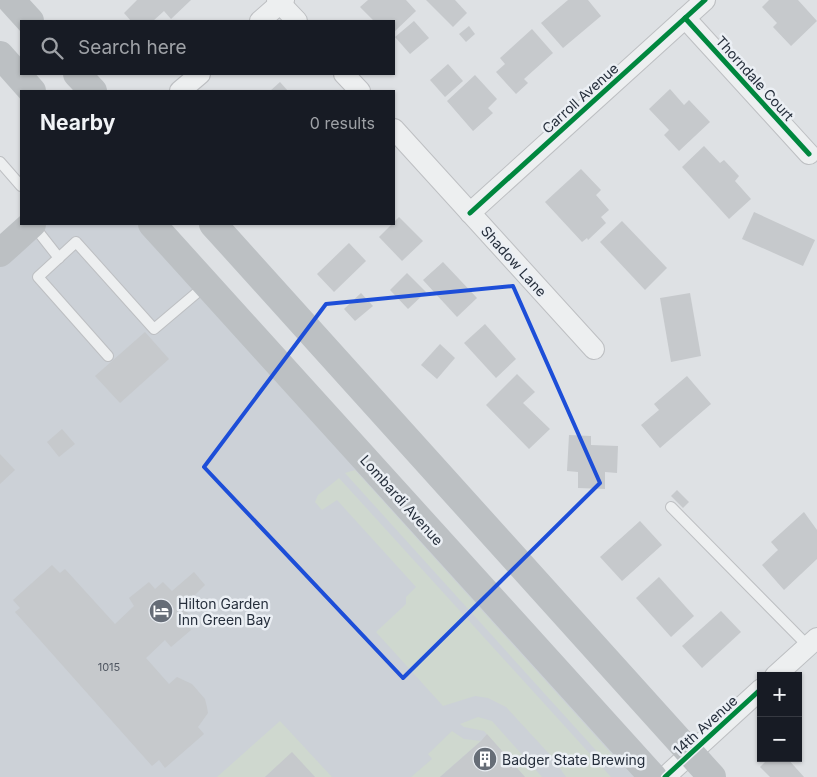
<!DOCTYPE html>
<meta charset="utf-8">
<style>
:root{--surface:#171b24;--page:#20242c;--text:#f1f3f6;--muted:#9ea1a6;--line:#363941}
body{margin:0;font-family:Inter,sans-serif;background:var(--page);color:var(--text)}
.controls{position:absolute;right:15px;bottom:15px;display:grid;overflow:hidden;border-radius:0px;box-shadow:0 1px 4px #0004}
.controls button{width:45px;height:45px;display:grid;place-items:center;padding:0;border:0;border-bottom:1px solid var(--line);background:var(--surface);color:var(--text);font:25px sans-serif}
.list{margin:0;padding:0;list-style:none}
h2{display:flex;justify-content:space-between;align-items:center;height:65px;margin:0;padding:0 20px;font-size:21px}
h2 small{font-size:16px;font-weight:400;color:var(--muted)}
.icon{flex:none;width:28px;height:28px;fill:none;stroke:currentColor;stroke-width:2;stroke-linecap:round;stroke-linejoin:round}
.map{position:relative;flex:none;width:817px;height:777px;overflow:hidden}
.search{position:absolute;background:var(--surface);box-shadow:0 1px 4px #0004;left:20px;top:20px;width:375px;height:55px;display:flex;align-items:center;gap:12px;box-sizing:border-box;padding:0 18px;border-radius:0px;color:var(--muted);font-size:19px}
.panel{position:absolute;background:var(--surface);box-shadow:0 1px 4px #0004;left:20px;top:90px;width:375px;height:135px;border-radius:0px}
.map>svg:first-child{display:block}
</style>
<div class="map">
<svg width="817" height="777" viewBox="0 0 817 777">
<rect width="100%" height="100%" fill="#dee1e4"/>
<path fill="#ccd1d7" d="M 32,224 L 152,224 L 653,777 L 0,777 L 0,253 Z"/>
<g fill="#cfd8cf">
<path d="M 355,470 L 618,761 L 611,767 L 345,473 Z"/>
<path d="M 339,478 L 611,777 L 566,777 L 553,758 L 506,707 L 488,698 L 475,696 L 443,706 L 376,632 L 406,604 L 406,597 L 416,587 L 337,500 L 322,510 L 315,502 L 318,495 Z"/>
<path d="M 478,717 L 492,721 L 542,777 L 525,777 L 484,731 L 464,727 L 460,724 Z"/>
<path d="M 280,721 L 332,777 L 315,777 L 292,753 L 265,777 L 217,777 Z"/>
<path d="M 452,731 L 464,739 L 481,741 L 440,777 L 411,777 L 432,759 L 428,754 Z"/>
</g>
<g fill="#c6c9cc">
<path d="M 137,0 L 191,0 L 171,19 L 164,11 L 153,21 L 131,21 L 124,13 Z"/>
<path d="M 368,0 L 406,0 L 416,11 L 394,32 L 394,21 L 374,21 L 360,7 Z"/>
<path d="M 426,0 L 455,0 L 467,13 L 453,27 Z"/>
<path d="M 568,0 L 588,0 L 601,16 L 563,48 L 541,23 Z"/>
<path d="M 769,0 L 798,0 L 817,21 L 791,46 L 773,27 L 777,23 L 762,7 Z"/>
<path d="M 414,21 L 429,38 L 410,54 L 395,37 Z"/>
<path d="M 469,26 L 475,34 L 466,42 L 459,34 Z"/>
<path d="M 532,29 L 553,53 L 524,79 L 528,83 L 516,94 L 496,72 L 505,64 L 500,58 Z"/>
<path d="M 448,64 L 463,81 L 445,97 L 430,80 Z"/>
<path d="M 475,75 L 497,99 L 488,108 L 493,113 L 473,131 L 447,101 Z"/>
<path d="M 280,82 L 288,91 L 270,91 Z"/>
<path d="M 670,89 L 684,105 L 689,100 L 710,122 L 679,151 L 664,135 L 669,130 L 649,109 Z"/>
<path d="M 704,146 L 720,163 L 724,160 L 739,176 L 735,181 L 751,199 L 729,219 L 682,167 Z"/>
<path d="M 581,169 L 601,190 L 596,195 L 609,210 L 601,217 L 606,223 L 588,240 L 587,238 L 582,242 L 545,202 Z"/>
<path d="M 754,212 L 815,240 L 803,266 L 742,239 Z"/>
<path d="M 399,217 L 423,241 L 402,261 L 379,237 Z"/>
<path d="M 622,221 L 667,268 L 645,290 L 600,242 Z"/>
<path d="M 349,243 L 366,261 L 334,292 L 317,274 Z"/>
<path d="M 443,262 L 477,298 L 457,317 L 423,280 Z"/>
<path d="M 407,273 L 426,292 L 408,309 L 390,290 Z"/>
<path d="M 361,293 L 373,306 L 355,321 L 344,309 Z"/>
<path d="M 690,293 L 701,356 L 671,362 L 660,298 Z"/>
<path d="M 485,324 L 516,359 L 496,378 L 464,343 Z"/>
<path d="M 145,332 L 169,359 L 120,403 L 95,376 Z"/>
<path d="M 440,344 L 455,358 L 437,379 L 421,365 Z"/>
<path d="M 517,374 L 535,392 L 523,403 L 550,429 L 529,449 L 486,405 Z"/>
<path d="M 687,376 L 711,404 L 660,448 L 641,425 L 659,410 L 654,404 Z"/>
<path d="M 62,429 L 75,444 L 59,457 L 47,442 Z"/>
<path d="M 569,435 L 591,436 L 591,445 L 618,446 L 617,473 L 605,472 L 605,489 L 578,488 L 578,472 L 567,471 Z"/>
<path d="M 0,454 L 15,470 L 0,484 Z"/>
<path d="M 677,490 L 689,502 L 683,508 L 671,496 Z"/>
<path d="M 804,512 L 817,530 L 817,559 L 784,590 L 762,565 L 778,550 L 771,542 Z"/>
<path d="M 640,521 L 662,545 L 622,581 L 600,557 Z"/>
<path d="M 52,565 L 60,573 L 65,569 L 115,624 L 134,606 L 129,598 L 149,582 L 155,589 L 163,582 L 172,591 L 194,572 L 205,585 L 183,607 L 191,617 L 185,622 L 191,630 L 171,647 L 165,640 L 146,658 L 169,684 L 177,677 L 192,684 L 205,699 L 207,707 L 208,713 L 198,727 L 204,734 L 165,768 L 159,760 L 152,766 L 15,612 L 20,608 L 13,600 Z"/>
<path d="M 659,577 L 694,616 L 671,637 L 636,598 Z"/>
<path d="M 721,611 L 741,632 L 702,668 L 682,646 Z"/>
<path d="M 487,734 L 525,777 L 440,777 L 481,741 Z"/>
<path d="M 292,752 L 315,777 L 265,777 Z"/>
<path d="M 769,758 L 787,758 L 804,777 L 770,777 L 760,767 Z"/>
</g>
<g fill="none" stroke-linecap="round" stroke-linejoin="round">
<g stroke="#bdbfc2" stroke-width="12">
<g id="lane">
<path d="M 0,162 L 21,186"/>
<path d="M 33,225 L 59,258"/>
<path d="M 108,356 L 38,277 L 76,242 L 154,329 L 206,285"/>
<path d="M 671,507 L 808,646"/>
</g>
</g>
<g stroke="#bdbfc2" stroke-width="22">
<g id="street">
<path d="M 277,0 L 297,21"/>
<path d="M 685,18 L 809,154"/>
<path d="M 260,21 L 284,0"/>
<path d="M 344,74 L 360,91"/>
<path d="M 180,91 L 200,74"/>
<path d="M 394,129 L 594,349"/>
<path d="M 470,213 L 705,0"/>
<path d="M 775,676 L 817,638"/>
<path d="M 665,777 L 761,689"/>
</g>
</g>
<use href="#lane" stroke="#edeff0" stroke-width="10"/>
<use href="#street" stroke="#edeff0" stroke-width="20"/>
<g stroke="#bcc0c3" stroke-width="28">
<path d="M 11,0 L 30,21"/>
<path d="M 0,55 L 32,91"/>
<path d="M 77,74 L 93,91"/>
<path d="M 152,224 L 653,777"/>
<path d="M 213,224 L 712,777"/>
<path d="M 0,253 L 32,224"/>
</g>
<g stroke="#ebeff4" stroke-width="8">
<g id="cycleway">
<path d="M 685,18 L 809,154"/>
<path d="M 470,213 L 705,0"/>
<path d="M 665,777 L 761,689"/>
</g>
</g>
<use href="#cycleway" stroke="#00873e" stroke-width="5"/>
</g>
<path fill="none" stroke="#1d4ed8" stroke-width="4" stroke-linejoin="round" d="M 513,286 L 600,483 L 403,678 L 204,467 L 326,304 Z"/>
<defs>
<g id="hotel-disc" transform="scale(1.25)"><circle r="9.5" fill="#666d77" stroke="#ebeff4"/><path d="M-6-4.5h1.5V1H6V5H4.5V3h-9V5H-6ZM-4 0a1.8 1.8 0 1 1 3.6 0ZM.5 0V-2.5h3Q6-2.5 6 0Z" fill="#fff"/></g>
<g id="building-disc" transform="scale(1.25)"><circle r="9.5" fill="#666d77" stroke="#ebeff4"/><path d="M-4-6H4V6H1V3H-1V6H-4ZM-2.5-4.3h1.7v1.8h-1.7ZM.8-4.3h1.7v1.8H.8ZM-2.5-1h1.7V.8h-1.7ZM.8-1h1.7V.8H.8Z" fill="#fff"/></g>
</defs>
<g fill-rule="evenodd">
<use href="#hotel-disc" x="161" y="611"/>
<use href="#building-disc" x="485" y="759"/>
</g>
<g text-anchor="middle" dominant-baseline="central" stroke-width="5" stroke-linejoin="round" paint-order="stroke">
<g font-size="11" fill="#4f5661">
<text x="109" y="667">1015</text>
</g>
<g font-size="14" fill="#262f3c" stroke="#ebeff4">
<text transform="translate(755 78) rotate(48)">Thorndale Court</text>
<text transform="translate(580 98) rotate(-42)">Carroll Avenue</text>
<text transform="translate(514 261) rotate(48)">Shadow Lane</text>
<text transform="translate(402 500) rotate(48)">Lombardi Avenue</text>
<text transform="translate(705 725) rotate(-42)">14th Avenue</text>
</g>
<g font-size="14" fill="#262f3c" stroke="#ebeff4" text-anchor="start">
<text x="178" y="603">Hilton Garden<tspan x="178" dy="16">Inn Green Bay</tspan></text>
<text x="502" y="759">Badger State Brewing</text>
</g>
</g>
</svg>
<div class="controls">
<button>+</button>
<button>−</button>
</div>
<div class="search"><svg class="icon" aria-label="search" viewBox="0 0 24 24"><circle cx="10" cy="10" r="6"/><path d="M15 15l6 6"/></svg>Search here</div>
<section class="panel">
<h2>Nearby<small>0 results</small></h2>
<ul class="list">
</ul>
</section>
</div>
